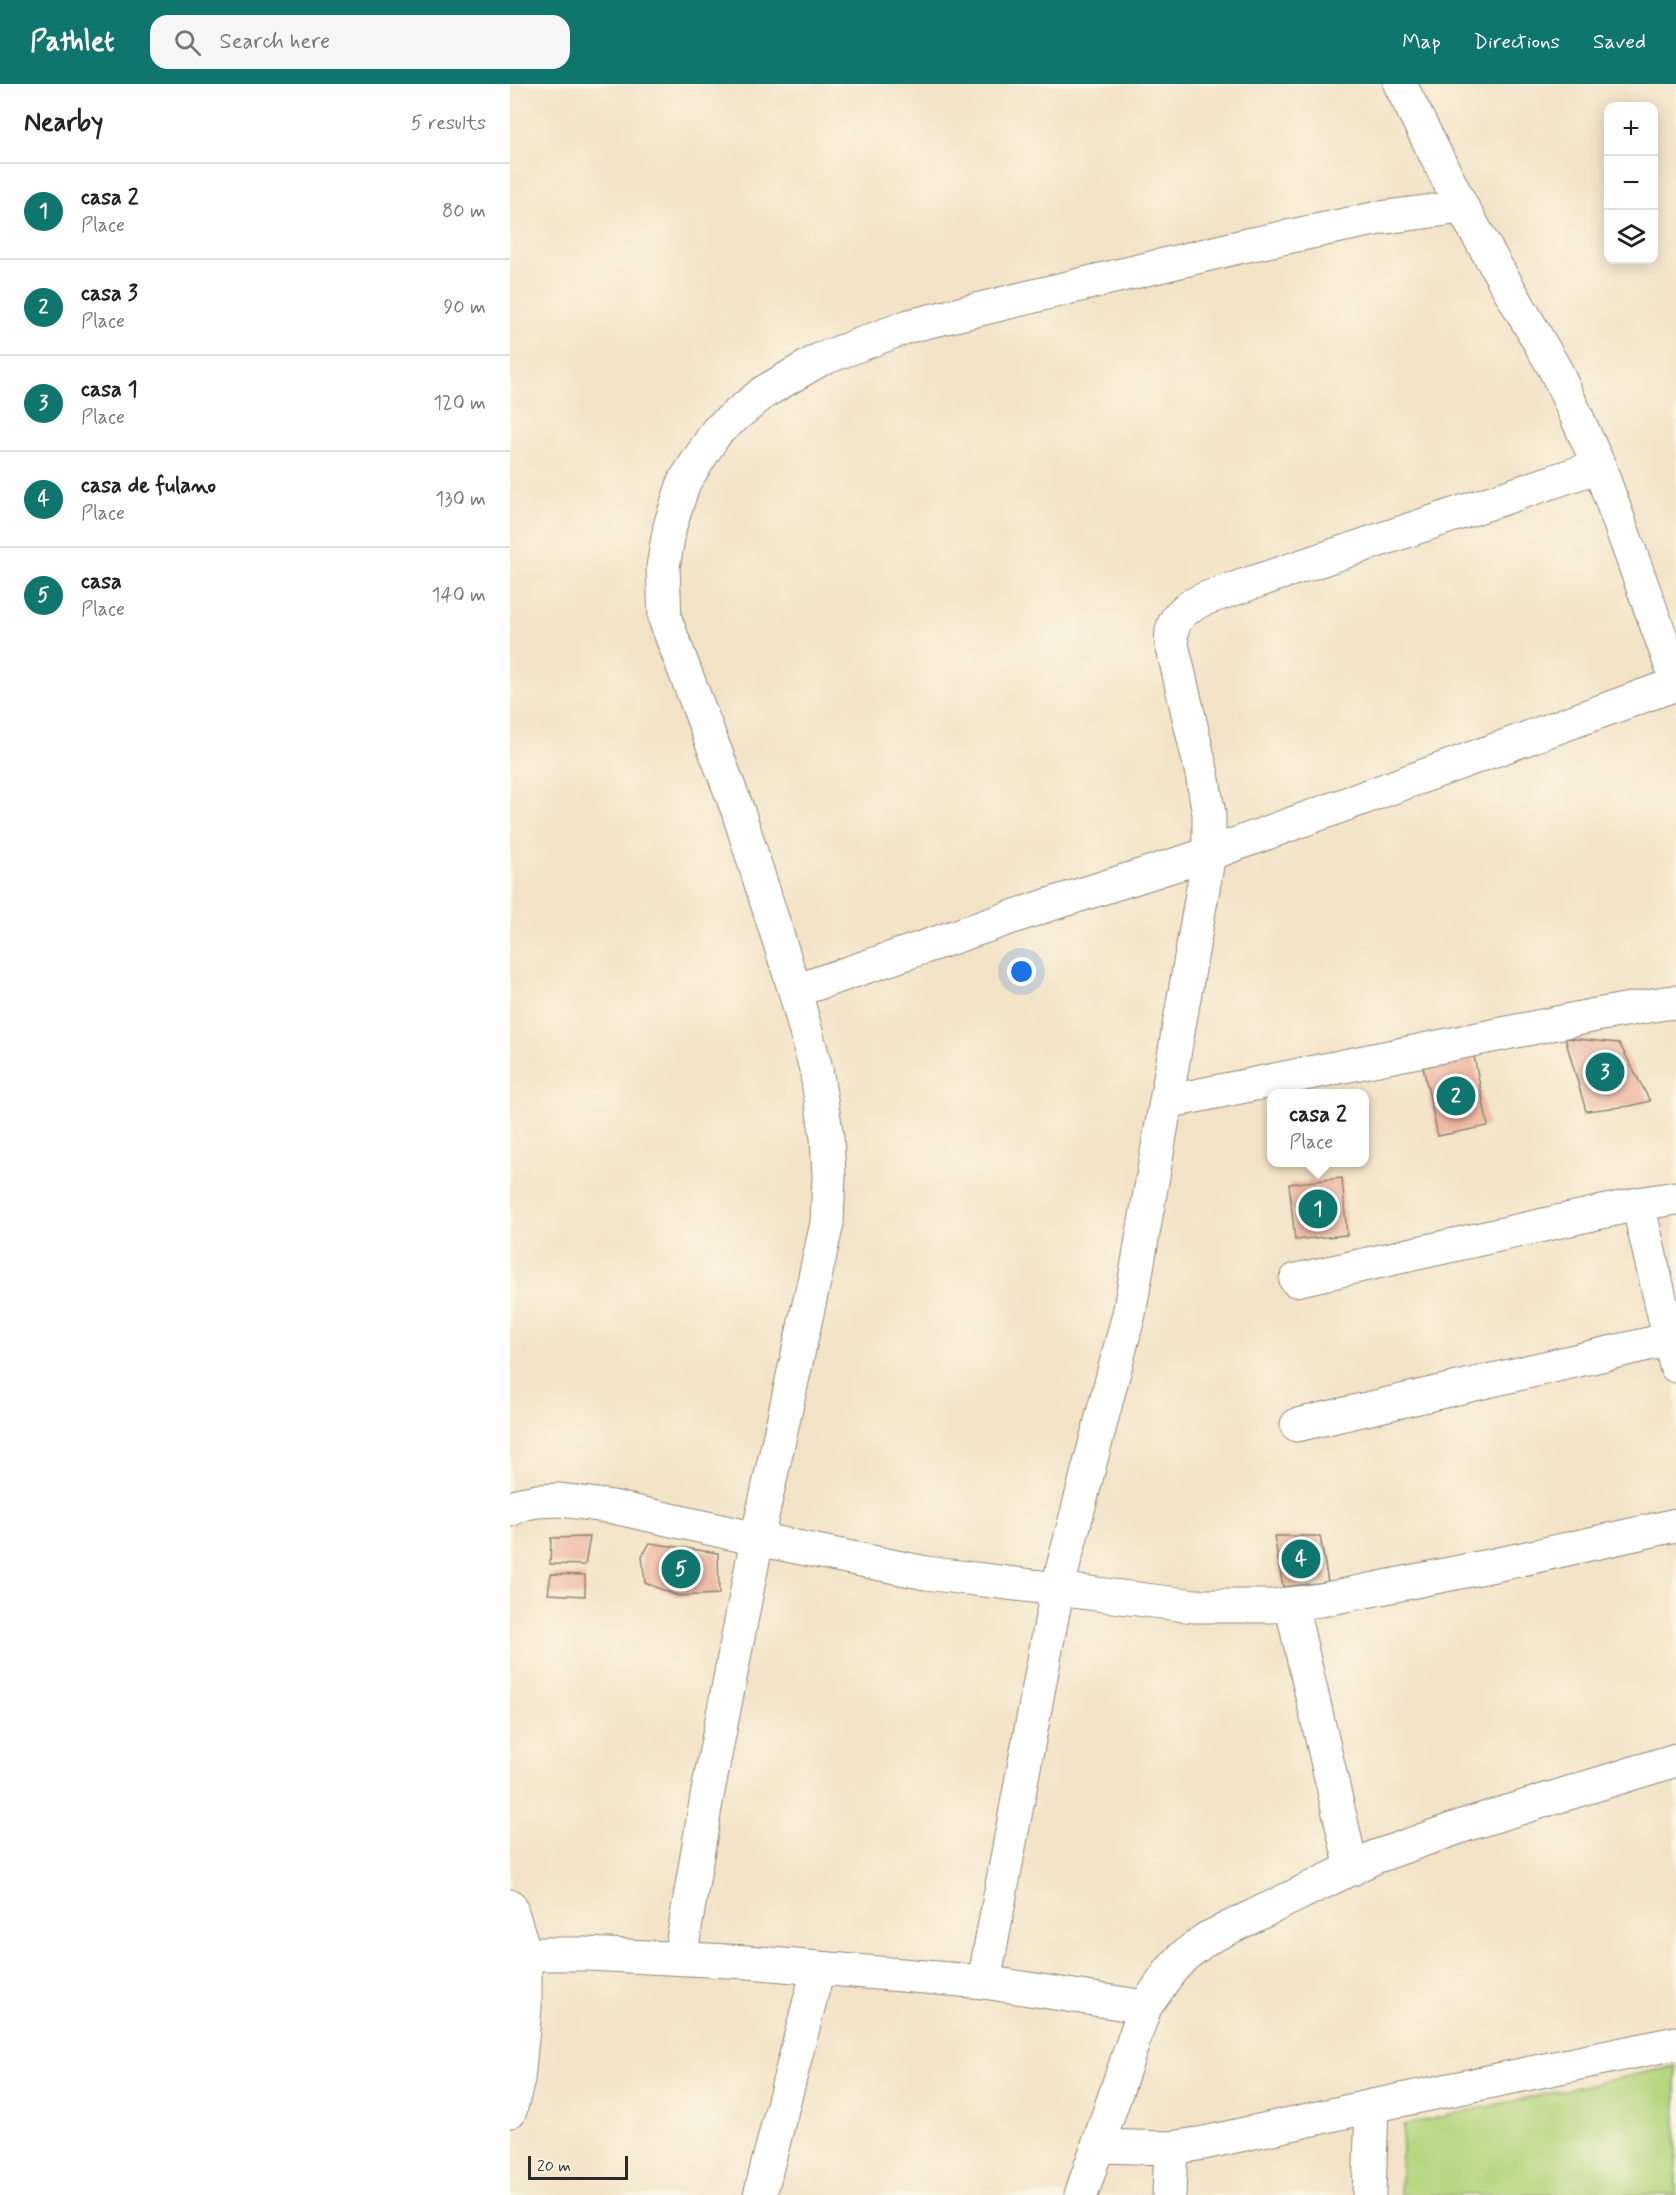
<!DOCTYPE html>
<meta charset="utf-8">
<style>
:root{--surface:#fff;--page:#f6f6f6;--text:#222;--muted:#767676;--line:#e0e0e0;--accent:#0f766e}
body{margin:0;font-family:Mynerve,sans-serif;background:var(--page);color:var(--text)}
.controls{position:absolute;right:18px;top:18px;display:grid;overflow:hidden;border-radius:12px;box-shadow:0 3px 15px #0003}
.controls button{width:54px;height:54px;display:grid;place-items:center;padding:0;border:0;border-bottom:2px solid var(--line);background:var(--surface);color:var(--text);font:30px sans-serif}
.scale{position:absolute;left:18px;bottom:15px;width:100px;box-sizing:border-box;padding-left:6px;border:3px solid #2b2b2b;border-top:0;font-size:16px;line-height:21px;white-space:nowrap;color:#2b2b2b;-webkit-text-stroke:4px #fcf5e5;paint-order:stroke}
.you{position:absolute;left:512px;top:888px;width:21px;height:21px;margin:-15px;border:4px solid #fff;border-radius:50%;background:#1a73e8;box-shadow:0 0 0 9px #1a73e833}
.badge{display:grid;place-items:center;width:39px;height:39px;border-radius:50%;background:var(--accent);color:#fff;font-size:20px;font-weight:700}
.pin{position:absolute;translate:-50% -50%;border:3px solid #fff;box-shadow:0 2px 6px #0006}
.popup{position:absolute;left:757px;top:1005px;width:102px;height:78px;box-sizing:border-box;display:grid;place-content:center;border-radius:12px;background:var(--surface);filter:drop-shadow(0 2px 4px #0005);font-size:20px;white-space:nowrap;color:var(--muted)}
.popup b{font-size:22px;color:var(--text)}
.popup::after{content:'';position:absolute;left:50%;top:100%;margin-left:-12px;border:12px solid transparent;border-top-color:var(--surface)}
.list{margin:0;padding:0;list-style:none}
h2{display:flex;justify-content:space-between;align-items:center;height:78px;margin:0;padding:0 24px;font-size:26px}
h2 small{font-size:20px;font-weight:400;color:var(--muted)}
.list li{display:grid;grid-template-columns:39px 1fr auto;gap:18px;align-items:center;box-sizing:border-box;height:96px;padding:0 24px;border-top:2px solid var(--line)}
.list b{display:block;font-size:22px;white-space:nowrap}
.list p{margin:0;font-size:20px;white-space:nowrap;color:var(--muted)}
.list em{font-size:20px;font-style:normal;color:var(--muted)}
.icon{flex:none;width:33px;height:33px;fill:none;stroke:currentColor;stroke-width:2;stroke-linecap:round;stroke-linejoin:round}
.map{position:relative;flex:none;width:1166px;height:2111px;overflow:hidden}
header{display:flex;align-items:center;gap:36px;box-sizing:border-box;height:84px;padding:0 30px;background:var(--accent);color:#fff}
header strong{font-size:28px}
nav{display:flex;gap:33px;margin-inline-start:auto;font-size:21px}
.search{width:420px;height:54px;background:var(--page);display:flex;align-items:center;gap:15px;box-sizing:border-box;padding:0 21px;border-radius:18px;color:var(--muted);font-size:22px}
main{display:flex}
aside{flex:1;background:var(--surface)}
.map>svg:first-child{display:block}
</style>
<header>
<strong>Pathlet</strong>
<div class="search"><svg class="icon" aria-label="search" viewBox="0 0 24 24"><circle cx="10" cy="10" r="6"/><path d="M15 15l6 6"/></svg>Search here</div>
<nav><a>Map</a><a>Directions</a><a>Saved</a></nav>
</header>
<main>
<aside>
<h2>Nearby<small>5 results</small></h2>
<ul class="list">
<li><span class="badge">1</span><div><b>casa 2</b><p>Place</p></div><em>80 m</em></li>
<li><span class="badge">2</span><div><b>casa 3</b><p>Place</p></div><em>90 m</em></li>
<li><span class="badge">3</span><div><b>casa 1</b><p>Place</p></div><em>120 m</em></li>
<li><span class="badge">4</span><div><b>casa de fulano</b><p>Place</p></div><em>130 m</em></li>
<li><span class="badge">5</span><div><b>casa</b><p>Place</p></div><em>140 m</em></li>
</ul>
</aside>
<div class="map">
<svg width="1166" height="2111" viewBox="0 0 1166 2111">
<rect width="100%" height="100%" fill="#fcf5e5"/>
<filter id="ink" filterUnits="userSpaceOnUse"><feTurbulence type="fractalNoise" baseFrequency=".0167" numOctaves="2"/><feDisplacementMap in="SourceGraphic" scale="12" xChannelSelector="R" yChannelSelector="G"/><feConvolveMatrix kernelMatrix="1 2 1 2 8 2 1 2 1" color-interpolation-filters="sRGB"/></filter>
<filter id="wash" filterUnits="userSpaceOnUse"><feTurbulence type="fractalNoise" baseFrequency=".008" numOctaves="4" result="noise"/><feDisplacementMap in="SourceGraphic" scale="24" xChannelSelector="R" yChannelSelector="G"/><feGaussianBlur stdDeviation="1.35" result="paint"/><feColorMatrix in="noise" values="0 0 0 0 0 0 0 0 0 0 0 0 0 0 0 0 0 1.4 0 .05"/><feComposite in="paint" operator="in"/></filter>
<g filter="url(#wash)">
<rect width="100%" height="100%" fill="#f3e3c6"/>
<path fill="#b3d67e" stroke="#6f8054" stroke-width="1.5" d="M 1166,1982 L 1166,2111 L 890,2111 L 893,2041 Z"/>
<g id="blocks">
<g fill="#edb59f">
<path d="M 1055,954 L 1109,959 L 1140,1017 L 1120,1022 L 1076,1027 Z"/>
<path d="M 964,972 L 978,1042 L 928,1052 L 913,983 Z"/>
<path d="M 832,1094 L 837,1151 L 785,1156 L 779,1100 Z"/>
<path d="M 764,1452 L 810,1452 L 818,1498 L 773,1503 Z"/>
<path d="M 80,1453 L 75,1481 L 40,1480 L 41,1454 Z"/>
<path d="M 140,1459 L 208,1469 L 209,1510 L 168,1512 L 135,1499 L 132,1472 Z"/>
<path d="M 41,1490 L 75,1491 L 75,1512 L 38,1510 Z"/>
</g>
</g>
</g>
<g filter="url(#ink)">
<use href="#blocks" fill-opacity="0" stroke="#8f8778" stroke-width="1.5"/>
<g fill="none" stroke-linecap="round" stroke-linejoin="round">
<g stroke="#8f8778" stroke-width="35">
<g id="minor">
<path d="M 890,0 L 952,123 L 1046,287 L 1089,382 L 1166,595"/>
<path d="M 285,907 L 529,824 L 699,770 L 1166,600"/>
<path d="M 656,1018 L 1086,931 L 1155,919 L 1166,918"/>
<path d="M 1128,1120 L 1166,1282"/>
<path d="M 786,1196 L 1128,1120 L 1166,1114"/>
<path d="M 787,1341 L 1160,1255"/>
<path d="M 0,1426 L 11,1420 L 27,1417 L 50,1416 L 103,1423 L 247,1455 L 416,1489 L 684,1522 L 762,1522 L 811,1516 L 999,1478 L 1166,1441"/>
<path d="M 781,1520 L 842,1785"/>
<path d="M 0,1822 L 15,1870 L 15,1925 L 8,1995 L 0,2027"/>
<path d="M 0,1870 L 77,1870 L 238,1878 L 474,1898 L 635,1923"/>
<path d="M 170,1874 L 196,1718 L 247,1455 L 317,1139 L 319,1092 L 317,1053 L 306,985 L 285,907 L 228,727 L 155,535 L 153,483 L 160,442 L 174,398 L 207,347 L 254,308 L 309,276 L 399,242 L 733,162 L 869,134 L 952,123"/>
<path d="M 474,1898 L 547,1506 L 619,1230 L 699,770 L 699,730 L 692,690 L 662,560 C 658,535 676,522 697,514 L 1089,382"/>
<path d="M 588,2062 L 661,2064 L 694,2059 L 862,2022 L 1166,1959"/>
<path d="M 250,2111 L 308,1885"/>
<path d="M 571,2111 L 635,1923 L 661,1886 L 674,1872 L 696,1855 L 865,1773 L 958,1740 L 1166,1676"/>
<path d="M 659,2111 L 661,2064"/>
<path d="M 859,2111 L 862,2022"/>
</g>
</g>
<use href="#minor" stroke="#fff" stroke-width="33"/>
</g>
</g>
</svg>
<div class="controls">
<button>+</button>
<button>−</button>
<button><svg class="icon" aria-label="layers" viewBox="0 0 24 24"><path d="M12 4l9 5-9 5-9-5zM3 14l9 5 9-5"/></svg></button>
</div>
<div class="scale">20 m</div>
<div class="you"></div>
<div class="pin badge" style="left:808px;top:1125px">1</div>
<div class="popup"><b>casa 2</b>Place</div>
<div class="pin badge" style="left:946px;top:1012px">2</div>
<div class="pin badge" style="left:1095px;top:988px">3</div>
<div class="pin badge" style="left:791px;top:1475px">4</div>
<div class="pin badge" style="left:171px;top:1485px">5</div>
</div>
</main>
